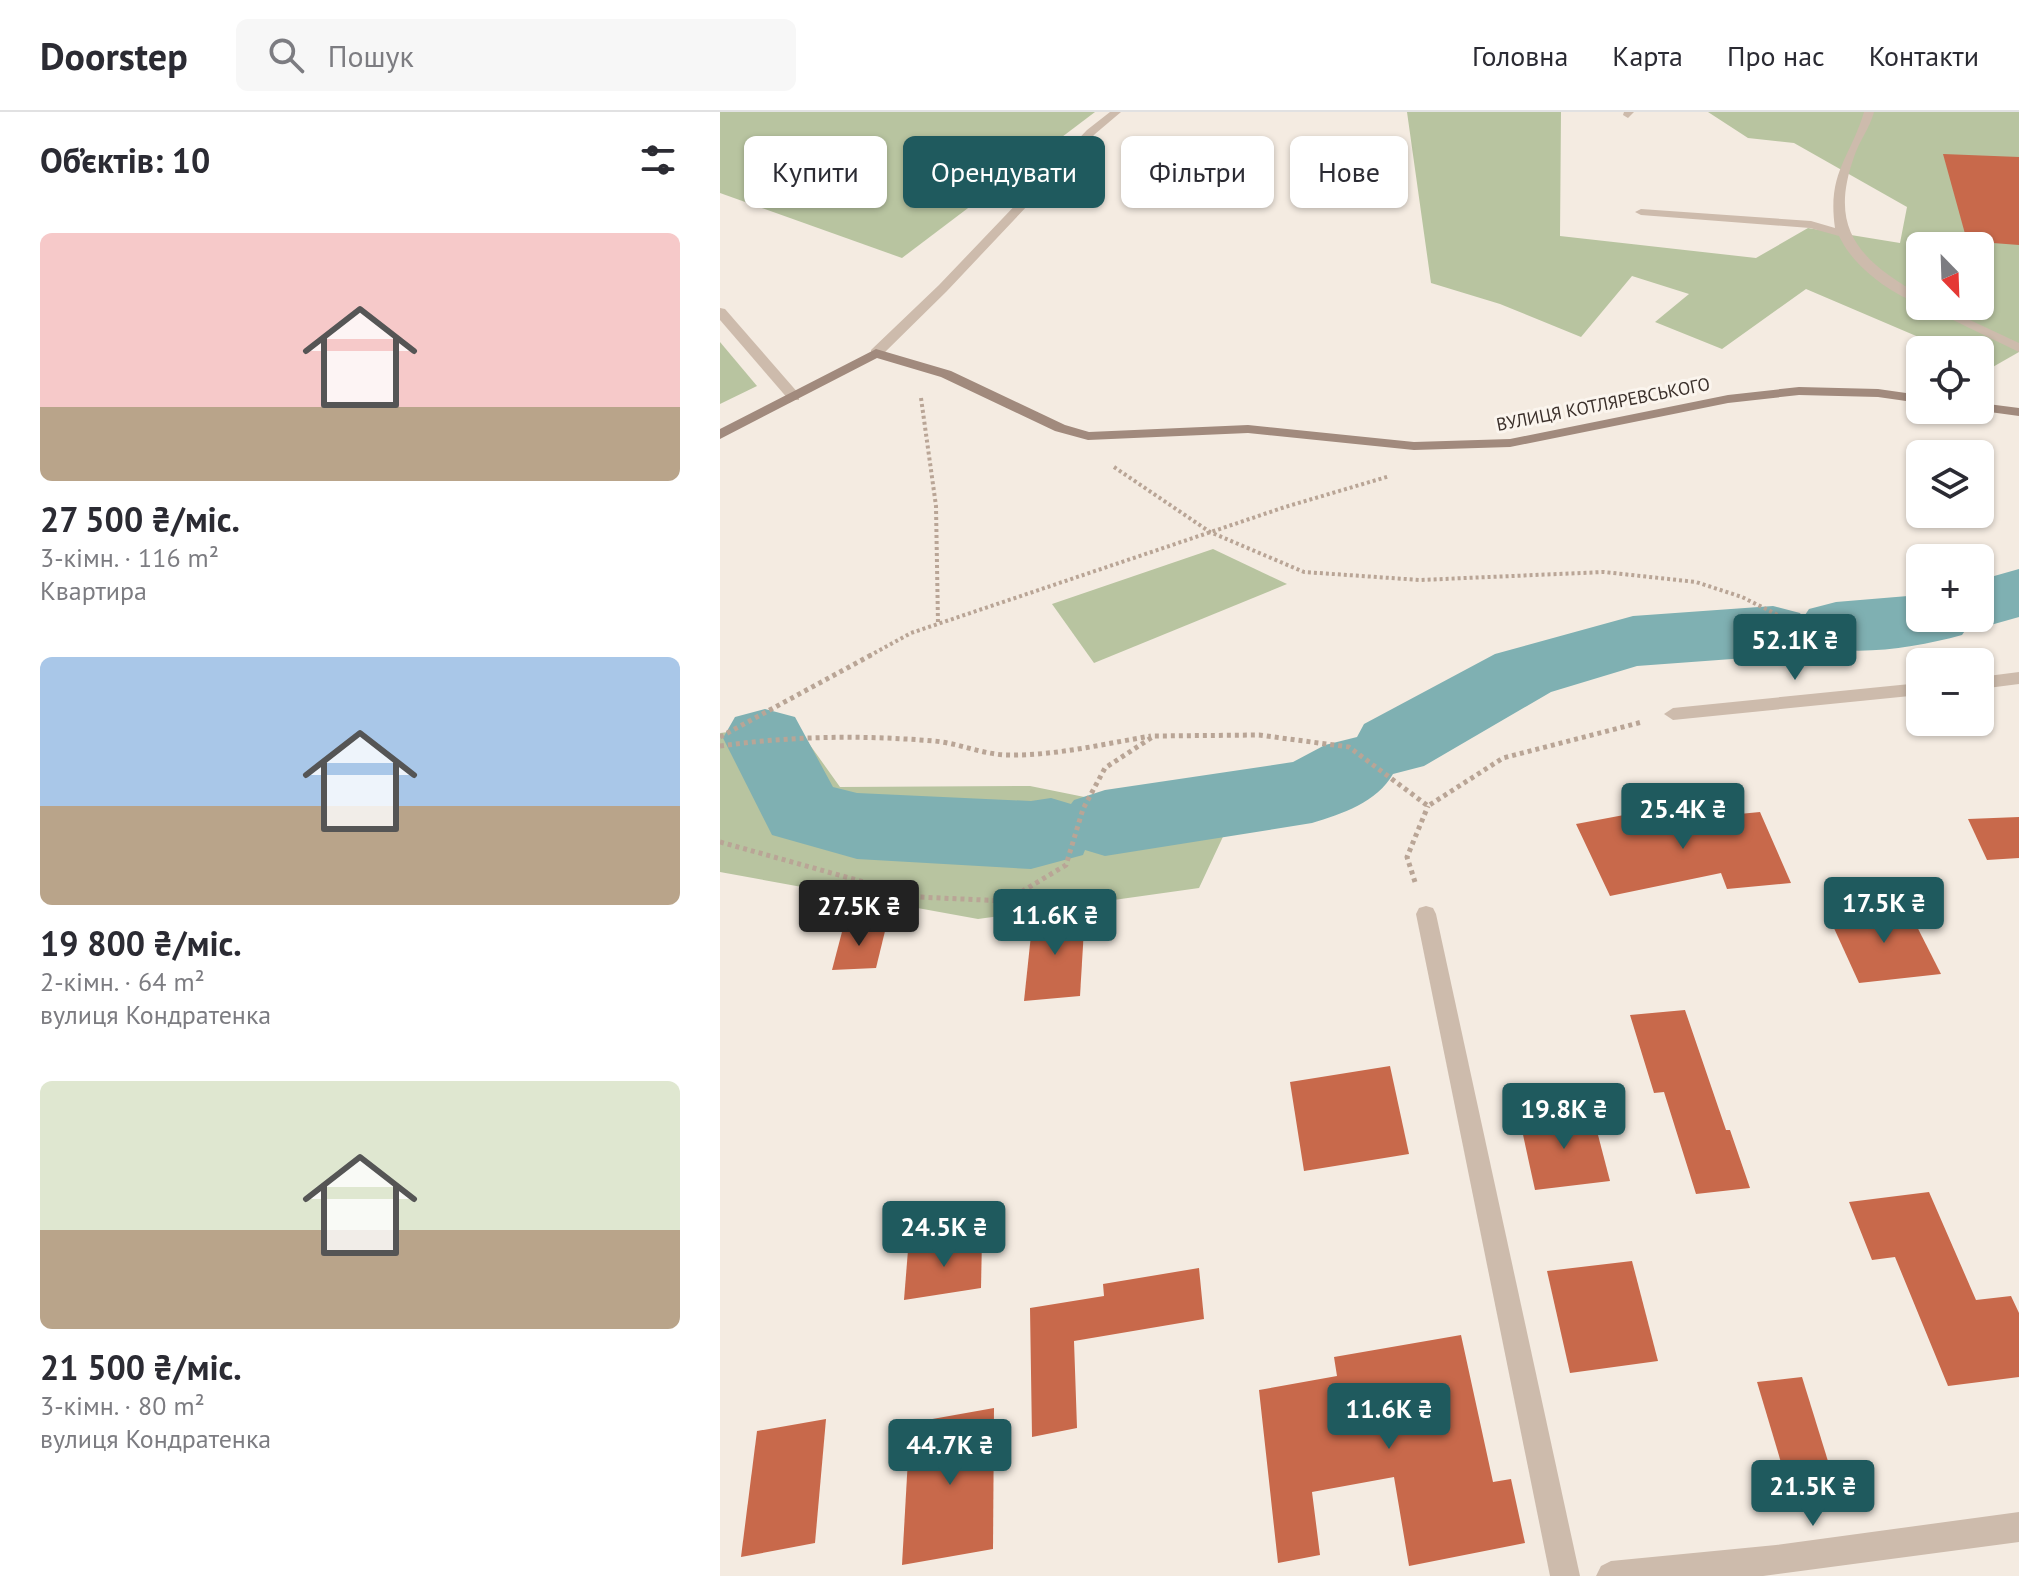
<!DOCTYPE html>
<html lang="uk">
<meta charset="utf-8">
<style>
:root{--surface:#fff;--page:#f7f7f7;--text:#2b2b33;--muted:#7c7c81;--line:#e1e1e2;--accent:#1f5a5e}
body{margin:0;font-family:"PT Sans",sans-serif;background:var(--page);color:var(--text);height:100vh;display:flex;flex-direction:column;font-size:30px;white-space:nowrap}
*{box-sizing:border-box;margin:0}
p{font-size:26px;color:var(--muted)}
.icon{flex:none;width:44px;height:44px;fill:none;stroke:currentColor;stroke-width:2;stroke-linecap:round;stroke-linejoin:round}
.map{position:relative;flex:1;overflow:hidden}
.panel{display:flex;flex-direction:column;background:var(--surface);width:720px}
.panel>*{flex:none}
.guide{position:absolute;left:24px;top:24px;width:760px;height:72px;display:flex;gap:16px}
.needle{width:52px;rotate:157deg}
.controls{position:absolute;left:1186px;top:120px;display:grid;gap:16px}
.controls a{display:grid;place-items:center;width:88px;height:88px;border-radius:12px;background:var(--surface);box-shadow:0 2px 6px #0004;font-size:40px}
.price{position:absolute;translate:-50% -68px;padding:0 18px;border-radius:8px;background:var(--accent);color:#fff;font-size:26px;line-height:52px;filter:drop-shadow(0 2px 4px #0008)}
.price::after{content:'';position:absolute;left:50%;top:48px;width:24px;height:18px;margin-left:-12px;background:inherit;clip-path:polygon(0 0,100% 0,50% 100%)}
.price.current{background:#222;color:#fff}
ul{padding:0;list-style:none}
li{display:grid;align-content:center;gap:16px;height:424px;padding:0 40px}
li span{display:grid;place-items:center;height:248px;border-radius:12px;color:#555}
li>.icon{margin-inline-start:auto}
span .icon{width:144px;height:144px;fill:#fffc;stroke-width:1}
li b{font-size:34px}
h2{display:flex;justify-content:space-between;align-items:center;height:96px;padding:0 40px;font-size:34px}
.pill{padding:0 28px;border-radius:12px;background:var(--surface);box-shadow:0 2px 6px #0004;font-size:28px;line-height:72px}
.pill.current{background:var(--accent);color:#fff}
header{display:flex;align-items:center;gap:48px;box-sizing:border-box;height:112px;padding:0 40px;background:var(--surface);border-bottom:2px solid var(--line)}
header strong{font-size:38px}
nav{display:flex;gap:44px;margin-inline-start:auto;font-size:28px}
.search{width:560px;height:72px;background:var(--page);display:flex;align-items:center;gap:20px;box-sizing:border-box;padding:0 28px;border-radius:12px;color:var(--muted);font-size:30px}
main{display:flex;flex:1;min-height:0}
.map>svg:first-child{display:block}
</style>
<header>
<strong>Doorstep</strong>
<div class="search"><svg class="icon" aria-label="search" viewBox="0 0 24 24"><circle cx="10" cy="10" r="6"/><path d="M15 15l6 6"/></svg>Пошук</div>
<nav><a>Головна</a><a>Карта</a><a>Про нас</a><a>Контакти</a></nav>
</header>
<main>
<section class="panel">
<h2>Об’єктів: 10<svg class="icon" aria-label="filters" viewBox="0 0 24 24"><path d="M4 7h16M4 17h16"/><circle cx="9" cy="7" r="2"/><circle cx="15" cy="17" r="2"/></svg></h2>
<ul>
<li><span style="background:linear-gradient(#f6c9c9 70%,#b9a48a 0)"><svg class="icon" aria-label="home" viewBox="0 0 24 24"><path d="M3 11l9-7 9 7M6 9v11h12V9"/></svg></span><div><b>27 500 ₴/міс.</b><p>3-кімн. · 116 m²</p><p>Квартира</p></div></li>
<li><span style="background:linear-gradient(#a9c7e8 60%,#b9a48a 0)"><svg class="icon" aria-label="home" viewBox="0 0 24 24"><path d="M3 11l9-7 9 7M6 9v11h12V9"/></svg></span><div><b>19 800 ₴/міс.</b><p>2-кімн. · 64 m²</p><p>вулиця Кондратенка</p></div></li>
<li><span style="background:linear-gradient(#dfe7d0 60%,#b9a48a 0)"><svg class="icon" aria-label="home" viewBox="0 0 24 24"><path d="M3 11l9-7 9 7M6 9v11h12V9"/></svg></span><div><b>21 500 ₴/міс.</b><p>3-кімн. · 80 m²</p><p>вулиця Кондратенка</p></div></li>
</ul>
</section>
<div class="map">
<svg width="1299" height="1464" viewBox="0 0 1299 1464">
<rect width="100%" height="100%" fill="#f4ebe1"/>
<!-- green -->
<g fill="#b8c4a0" fill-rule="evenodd">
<path d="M0,0H375L182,146L0,81Z"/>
<path d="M687,0H841L840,124L1036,146L1088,116L1180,131L1187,95L1074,31L1028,26L988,0H1299V240L1271,256L1260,251V238H1229L1086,177L1002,237L935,210L969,182L912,164L861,225L780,192L711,171ZM1200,134H1260V194H1200Z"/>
<path d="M0,230L37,274L0,292Z"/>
<path d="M493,437L567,472L374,551L332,492Z"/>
<path d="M75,612L120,675L310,674L508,714L479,776L258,807L0,760V621Z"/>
</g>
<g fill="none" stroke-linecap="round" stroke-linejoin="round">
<!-- river -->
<path fill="#7fb0b2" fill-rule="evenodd" d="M1299,457V505L1260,516L1249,513L1242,523C1195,536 1136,545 1089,533L1086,528L1080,537L1053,544L917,554L831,580L704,654L673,662C657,690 622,702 592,711L385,744L365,738L363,743L311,757L137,747L52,723L3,626L15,605L45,597L75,605L113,675L137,681L311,689L331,686L351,692L354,688L385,678L573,650L605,633L637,625L644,612L775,542L913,504L1053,494L1080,501L1083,506L1089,497L1116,490L1200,483V506H1260V468Z"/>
</g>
<!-- building -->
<g fill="#c8694b">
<path d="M1223,42L1299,45V133L1247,129Z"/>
<path d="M920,700L926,711L1040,700L1071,771L1007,777L1001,761L890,784L856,712Z"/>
<path d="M1299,705V746L1267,748L1248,707Z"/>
<path d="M1187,795L1221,862L1139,871L1108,803Z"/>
<path d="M365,800L360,884L304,889L313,804Z"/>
<path d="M166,815L156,856L112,858L123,816Z"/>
<path d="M965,898L1006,1018H1010L1030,1076L976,1082L944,980L934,981L910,903Z"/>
<path d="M670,954L689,1042L584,1059L570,970Z"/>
<path d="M872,1000L890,1069L815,1078L800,1009Z"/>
<path d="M1209,1080L1256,1188L1291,1184L1299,1201V1265L1228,1274L1175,1145L1152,1148L1129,1090Z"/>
<path d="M262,1126L261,1176L184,1188L188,1138Z"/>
<path d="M912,1149L938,1249L850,1261L827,1159Z"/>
<path d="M479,1156L484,1207L354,1229L357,1316L312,1325L310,1196L384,1184L383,1172Z"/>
<path d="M741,1223L773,1370L791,1367L805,1431L689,1454L674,1365L592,1380L600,1443L558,1451L539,1278L617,1264L614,1245Z"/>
<path d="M1082,1265L1120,1388L1074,1394L1037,1270Z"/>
<path d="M274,1296L273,1437L182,1453L190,1311Z"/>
<path d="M106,1307L95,1431L21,1445L37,1319Z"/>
</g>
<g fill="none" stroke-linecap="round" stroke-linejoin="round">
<!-- path-far1 -->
<g stroke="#b9a596" stroke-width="4" stroke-dasharray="3 3" stroke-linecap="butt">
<path d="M201,286L216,394L218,512"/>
<path d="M394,355L490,420L584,460L700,468L884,460L976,470L1022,485L1056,502L1084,544"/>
<path d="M149,544L191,521L565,395L670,364"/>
</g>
<!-- path -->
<g stroke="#b9a596" stroke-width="5" stroke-dasharray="4 4" stroke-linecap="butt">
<path d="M1082,542L1086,557"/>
<path d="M0,625L153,542"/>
<path d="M0,634C71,624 142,623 214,629C238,631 261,642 286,643C335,644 383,632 431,624"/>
<path d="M0,730L198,785L286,789L346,753L363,697L385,656L434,624L539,623L629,635L708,694L783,646L922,610"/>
<path d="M695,770L687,745L708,694"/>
</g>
<!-- lane -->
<path fill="#cdbbac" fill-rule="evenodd" d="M706,794L713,796L716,802L860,1464H830L696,802L699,796Z"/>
<!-- street -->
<g fill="#cdbbac" fill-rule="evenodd">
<path d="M390,0H401L375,22L227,179L161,244H151V238L219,173L367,18Z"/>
<path d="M904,0H914L908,6L903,3Z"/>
<path d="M1144,0H1154C1150,16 1139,29 1134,45C1108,118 1140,148 1200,183V192C1169,181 1133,154 1119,124L1090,116L921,103L915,100L921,97L1091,109L1115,116C1107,60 1130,47 1144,0Z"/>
<path d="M1204,194H1220L1299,231V240Z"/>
<path d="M0,196L5,197L79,282V288H69L0,208Z"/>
<path d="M1299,560V572L1260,577V565Z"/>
<path d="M1200,571V583L953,608L944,602L953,596Z"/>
<path d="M1299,1400V1430L1043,1464H876L881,1454L891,1449L1056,1433Z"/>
</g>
<!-- secondary -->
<g fill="#a18a7d" fill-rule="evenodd">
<path d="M156,237L231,259L345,313L369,320L528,313L694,330L790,327L1008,283L1079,275L1158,277L1200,283V291L1158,285L1079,283L1008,291L790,335L694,338L528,321L368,328L335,319L221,265L157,246L0,327V317Z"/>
<path d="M1260,291L1299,296V304L1255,298H1260Z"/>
</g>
</g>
<g text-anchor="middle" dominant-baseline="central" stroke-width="6" stroke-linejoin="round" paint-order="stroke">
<!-- far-street labels -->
<g font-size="18" fill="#3b302b" stroke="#fbf5ee">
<text transform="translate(883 292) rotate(-11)">ВУЛИЦЯ КОТЛЯРЕВСЬКОГО</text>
</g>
</g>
</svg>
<div class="controls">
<a><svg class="needle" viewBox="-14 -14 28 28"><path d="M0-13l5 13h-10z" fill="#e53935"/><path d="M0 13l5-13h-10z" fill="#7c7c81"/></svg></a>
<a><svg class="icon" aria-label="locate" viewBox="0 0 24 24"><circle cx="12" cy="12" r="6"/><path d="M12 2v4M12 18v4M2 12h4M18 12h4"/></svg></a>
<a><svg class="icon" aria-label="layers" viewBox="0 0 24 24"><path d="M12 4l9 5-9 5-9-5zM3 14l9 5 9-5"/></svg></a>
<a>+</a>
<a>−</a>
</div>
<b class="price" style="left:1075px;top:570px">52.1K ₴</b>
<b class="price" style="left:963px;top:739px">25.4K ₴</b>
<b class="price" style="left:1164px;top:833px">17.5K ₴</b>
<b class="price current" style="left:139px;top:836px">27.5K ₴</b>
<b class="price" style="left:335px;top:845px">11.6K ₴</b>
<b class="price" style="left:844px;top:1039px">19.8K ₴</b>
<b class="price" style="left:224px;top:1157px">24.5K ₴</b>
<b class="price" style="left:669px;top:1339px">11.6K ₴</b>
<b class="price" style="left:230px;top:1375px">44.7K ₴</b>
<b class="price" style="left:1093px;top:1416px">21.5K ₴</b>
<div class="guide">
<a class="pill">Купити</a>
<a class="pill current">Орендувати</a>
<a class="pill">Фільтри</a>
<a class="pill">Нове</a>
</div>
</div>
</main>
